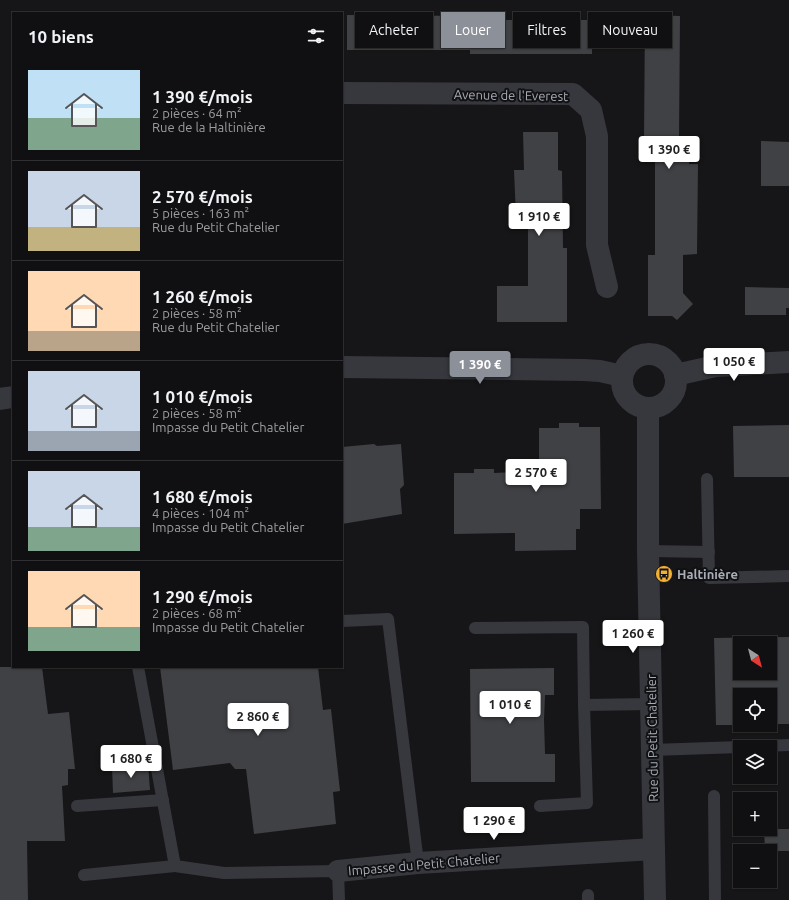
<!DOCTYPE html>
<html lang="fr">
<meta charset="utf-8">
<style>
:root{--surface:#101012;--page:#19191b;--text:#f1f3f6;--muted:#9c9d9f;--line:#303032;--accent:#8c9099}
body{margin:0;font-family:Ubuntu,sans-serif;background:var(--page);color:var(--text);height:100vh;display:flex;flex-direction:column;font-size:15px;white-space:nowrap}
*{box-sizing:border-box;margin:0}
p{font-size:13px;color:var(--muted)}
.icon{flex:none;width:22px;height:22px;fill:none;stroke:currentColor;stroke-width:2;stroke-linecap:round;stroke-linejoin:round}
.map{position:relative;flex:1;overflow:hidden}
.drawer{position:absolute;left:12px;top:12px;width:331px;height:656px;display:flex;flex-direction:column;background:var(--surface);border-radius:0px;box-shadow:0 1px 3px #0004,0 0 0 1px var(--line)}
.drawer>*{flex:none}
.top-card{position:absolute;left:355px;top:12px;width:374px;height:36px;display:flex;gap:8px}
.needle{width:26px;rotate:144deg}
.tools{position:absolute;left:733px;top:636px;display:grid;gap:8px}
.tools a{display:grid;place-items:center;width:44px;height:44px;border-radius:0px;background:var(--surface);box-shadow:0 1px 3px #0004,0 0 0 1px var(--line);font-size:20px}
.price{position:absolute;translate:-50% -34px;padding:0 9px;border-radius:4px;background:#fff;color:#222;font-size:13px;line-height:26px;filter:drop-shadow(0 1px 2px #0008)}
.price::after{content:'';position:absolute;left:50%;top:24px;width:12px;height:9px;margin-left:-6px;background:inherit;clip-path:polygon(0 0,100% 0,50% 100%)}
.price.on{background:var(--accent);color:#fff}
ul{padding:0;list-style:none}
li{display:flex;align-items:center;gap:12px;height:100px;padding:0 16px}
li+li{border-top:1px solid var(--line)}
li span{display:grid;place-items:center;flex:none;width:112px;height:80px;border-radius:0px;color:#555}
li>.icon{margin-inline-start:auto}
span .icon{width:48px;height:48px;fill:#fffc;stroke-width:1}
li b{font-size:17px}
h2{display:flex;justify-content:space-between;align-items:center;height:48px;padding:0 16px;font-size:17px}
.chip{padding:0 14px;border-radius:0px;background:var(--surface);box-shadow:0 1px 3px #0004,0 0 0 1px var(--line);font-size:14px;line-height:36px}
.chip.on{background:var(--accent);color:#fff}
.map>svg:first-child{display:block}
</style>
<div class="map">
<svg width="789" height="900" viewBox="0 0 789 900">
<rect width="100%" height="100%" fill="#161618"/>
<!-- building -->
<g fill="#404145" fill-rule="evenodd">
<path d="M347,15L470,16V20H592V54H470V50H347Z"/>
<path d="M645,15L680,16L679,138H690L689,164H698L697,254L683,255V293L693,304L677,320L672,316H648V255H655V138H644Z"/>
<path d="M523,132H558V170L562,171L563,248H567V322H497V286H528V217H516L514,170H524Z"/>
<path d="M761,141L789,142V186H761Z"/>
<path d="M745,287L789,288V308H786V315H745Z"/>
<path d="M559,423H579V427H600L601,509H580V529H576V550L515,551V533L454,534V473H474V469H494V473L539,471V428H559Z"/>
<path d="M789,425V477H734L733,426Z"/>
<path d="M374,444L377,446L401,444L404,485L400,489L402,514L342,524V447Z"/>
<path d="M789,637V724H770V695H740V725H716L714,638ZM740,643H770V673H740Z"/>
<path d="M0,667H42L48,714L69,712L75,769H68V785L62,786L65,841H27L28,900H0Z"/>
<path d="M160,667H318L323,710L331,709L340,791L333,792L336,824L254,834L246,769H235L230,763L173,770Z"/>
<path d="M554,668V695H545L544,720L545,754H555V782H471L470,669Z"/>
<path d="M148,764L150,790L113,793L112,767Z"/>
<path d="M764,829H789V851H765Z"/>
</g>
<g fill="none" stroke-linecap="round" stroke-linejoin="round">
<!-- lane -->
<g stroke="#37383d" stroke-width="12">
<path d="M707,479L709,578L789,576"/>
<path d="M648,551L709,552"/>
<path d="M342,621L388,619L418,863"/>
<path d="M475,628L583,627L584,705L651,704"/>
<path d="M740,747L789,745"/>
<path d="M652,750L740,747"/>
<path d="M714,796L715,900"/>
<path d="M77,806L163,800"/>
<path d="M540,806L587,803L584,705"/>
<path d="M175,866L224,873L338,871L339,900"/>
<path d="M84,875L175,866L138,667"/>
<path d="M588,895V900"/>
</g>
<!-- street -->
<g stroke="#37383d" stroke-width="22">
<path d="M342,93L573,94L591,110L597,136V245L607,287"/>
<circle cx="649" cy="381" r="27"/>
<path d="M342,367L584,370L600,371L622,376"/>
<path d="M675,375L716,366L789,362"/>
<path d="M0,399L13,397"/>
<path d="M648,408V551L655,900"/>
<path d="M338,871L418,863L654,849"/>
</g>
</g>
<!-- icons -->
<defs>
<g id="bus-disc" transform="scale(0.9)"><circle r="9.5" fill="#f2b134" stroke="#111113"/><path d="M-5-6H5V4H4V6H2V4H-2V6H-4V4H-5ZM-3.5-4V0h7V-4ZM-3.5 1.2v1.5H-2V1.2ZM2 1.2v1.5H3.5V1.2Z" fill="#111"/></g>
</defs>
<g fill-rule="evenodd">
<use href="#bus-disc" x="664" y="574"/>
</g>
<g text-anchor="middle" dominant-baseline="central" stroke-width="4" stroke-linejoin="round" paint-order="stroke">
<!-- street labels -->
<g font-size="13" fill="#a8adb8" stroke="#111113">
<text transform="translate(511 95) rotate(1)">Avenue de l'Everest</text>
<text transform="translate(652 738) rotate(-91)">Rue du Petit Chatelier</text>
<text transform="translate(424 864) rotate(-5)">Impasse du Petit Chatelier</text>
</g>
<!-- poi labels -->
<g font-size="13" font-weight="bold" fill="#a8adb8" stroke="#111113" text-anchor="start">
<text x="677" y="574">Haltinière</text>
</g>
</g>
</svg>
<div class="tools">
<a><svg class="needle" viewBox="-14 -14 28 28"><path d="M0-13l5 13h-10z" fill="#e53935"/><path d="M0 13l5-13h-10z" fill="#9c9d9f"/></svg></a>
<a><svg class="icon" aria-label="locate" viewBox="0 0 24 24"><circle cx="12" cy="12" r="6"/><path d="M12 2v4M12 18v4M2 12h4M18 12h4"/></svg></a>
<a><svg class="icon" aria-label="layers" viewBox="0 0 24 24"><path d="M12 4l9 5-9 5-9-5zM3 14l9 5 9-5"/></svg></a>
<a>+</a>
<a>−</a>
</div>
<b class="price" style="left:669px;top:170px">1 390 €</b>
<b class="price" style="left:539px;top:237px">1 910 €</b>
<b class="price" style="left:734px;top:382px">1 050 €</b>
<b class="price on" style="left:480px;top:385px">1 390 €</b>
<b class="price" style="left:536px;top:493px">2 570 €</b>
<b class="price" style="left:633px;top:654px">1 260 €</b>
<b class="price" style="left:510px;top:725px">1 010 €</b>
<b class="price" style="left:258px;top:737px">2 860 €</b>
<b class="price" style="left:131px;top:779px">1 680 €</b>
<b class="price" style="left:494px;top:841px">1 290 €</b>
<div class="top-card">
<a class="chip">Acheter</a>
<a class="chip on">Louer</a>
<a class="chip">Filtres</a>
<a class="chip">Nouveau</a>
</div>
<section class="drawer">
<h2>10 biens<svg class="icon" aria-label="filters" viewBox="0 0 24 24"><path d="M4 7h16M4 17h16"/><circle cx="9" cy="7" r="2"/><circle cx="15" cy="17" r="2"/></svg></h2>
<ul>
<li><span style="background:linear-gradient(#bfe0f5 60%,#7fa58c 0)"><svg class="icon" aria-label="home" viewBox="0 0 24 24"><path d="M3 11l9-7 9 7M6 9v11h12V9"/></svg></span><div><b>1 390 €/mois</b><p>2 pièces · 64 m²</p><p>Rue de la Haltinière</p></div></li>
<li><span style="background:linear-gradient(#c9d6e8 70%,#c2b280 0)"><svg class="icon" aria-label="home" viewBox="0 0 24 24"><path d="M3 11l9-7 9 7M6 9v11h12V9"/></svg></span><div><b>2 570 €/mois</b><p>5 pièces · 163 m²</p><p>Rue du Petit Chatelier</p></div></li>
<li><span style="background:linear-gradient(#ffd9b3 75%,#b9a48a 0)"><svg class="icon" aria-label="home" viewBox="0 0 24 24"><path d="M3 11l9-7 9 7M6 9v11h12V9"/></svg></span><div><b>1 260 €/mois</b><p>2 pièces · 58 m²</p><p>Rue du Petit Chatelier</p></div></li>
<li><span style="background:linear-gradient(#c9d6e8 75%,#9aa5b1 0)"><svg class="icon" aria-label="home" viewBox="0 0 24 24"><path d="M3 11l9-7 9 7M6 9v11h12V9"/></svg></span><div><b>1 010 €/mois</b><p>2 pièces · 58 m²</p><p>Impasse du Petit Chatelier</p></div></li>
<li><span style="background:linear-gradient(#c9d6e8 70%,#7fa58c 0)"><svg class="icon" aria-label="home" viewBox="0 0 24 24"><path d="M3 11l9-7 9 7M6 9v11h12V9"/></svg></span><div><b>1 680 €/mois</b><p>4 pièces · 104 m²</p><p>Impasse du Petit Chatelier</p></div></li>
<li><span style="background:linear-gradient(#ffd9b3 70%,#7fa58c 0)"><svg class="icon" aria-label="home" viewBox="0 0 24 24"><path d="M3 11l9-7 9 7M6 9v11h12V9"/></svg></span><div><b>1 290 €/mois</b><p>2 pièces · 68 m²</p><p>Impasse du Petit Chatelier</p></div></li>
</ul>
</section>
</div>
